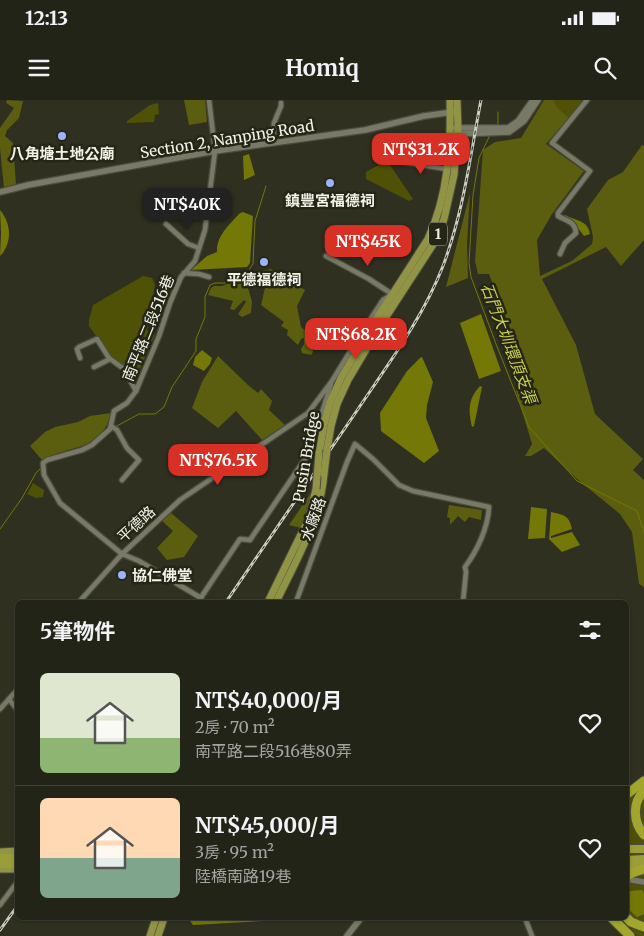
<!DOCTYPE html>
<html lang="zh-TW">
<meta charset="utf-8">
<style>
:root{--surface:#232418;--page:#2b2c21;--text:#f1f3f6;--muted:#a3a4a2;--line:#404137;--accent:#d93025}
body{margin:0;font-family:Merriweather,"Noto Sans TC",serif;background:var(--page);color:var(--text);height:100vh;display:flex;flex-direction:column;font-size:19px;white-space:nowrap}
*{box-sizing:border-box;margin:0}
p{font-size:16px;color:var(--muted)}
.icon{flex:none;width:28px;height:28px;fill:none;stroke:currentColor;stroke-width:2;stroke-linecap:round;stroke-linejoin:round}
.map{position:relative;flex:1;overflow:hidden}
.panel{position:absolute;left:15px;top:500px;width:614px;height:320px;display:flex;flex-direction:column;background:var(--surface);border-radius:8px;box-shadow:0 1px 4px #0004,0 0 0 1px var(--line)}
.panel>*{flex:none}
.price{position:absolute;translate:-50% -42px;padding:0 11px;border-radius:10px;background:var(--accent);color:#fff;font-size:16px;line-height:32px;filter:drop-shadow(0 1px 2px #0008)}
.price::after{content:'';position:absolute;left:50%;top:30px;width:15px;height:11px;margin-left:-8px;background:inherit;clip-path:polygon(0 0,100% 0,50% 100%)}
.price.current{background:#222;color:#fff}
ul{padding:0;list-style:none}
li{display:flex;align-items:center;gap:15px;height:125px;padding:0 25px}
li+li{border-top:1px solid var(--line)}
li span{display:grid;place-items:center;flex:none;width:140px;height:100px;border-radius:8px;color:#555}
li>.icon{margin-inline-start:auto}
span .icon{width:60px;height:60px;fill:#fffc;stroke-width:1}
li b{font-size:21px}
h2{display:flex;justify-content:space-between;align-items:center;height:60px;padding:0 25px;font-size:21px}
.status{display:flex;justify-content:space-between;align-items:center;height:35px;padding:0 25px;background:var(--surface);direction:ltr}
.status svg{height:14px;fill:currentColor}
header{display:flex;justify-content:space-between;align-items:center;height:65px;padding:0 25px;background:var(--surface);font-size:22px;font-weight:700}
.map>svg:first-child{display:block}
</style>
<div class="status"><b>12:13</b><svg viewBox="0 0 49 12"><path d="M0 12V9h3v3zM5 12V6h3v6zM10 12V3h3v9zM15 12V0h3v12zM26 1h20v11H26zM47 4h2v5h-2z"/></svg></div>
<header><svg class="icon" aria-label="menu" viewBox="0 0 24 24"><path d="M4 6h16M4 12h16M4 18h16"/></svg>Homiq<svg class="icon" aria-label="search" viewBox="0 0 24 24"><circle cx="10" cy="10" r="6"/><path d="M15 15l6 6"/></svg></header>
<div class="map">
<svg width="644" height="836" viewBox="0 0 644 836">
<rect width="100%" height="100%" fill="#2f3020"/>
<!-- green -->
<g fill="#4f5107">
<path d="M554,0H583L569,18L557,7Z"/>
<path d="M158,3L159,14L155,15L154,22L127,23V21L150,5Z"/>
<path d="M384,62H388L413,99L409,101L366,79V72Z"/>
<path d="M143,176L152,178L155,185L147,230L155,234L137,276L114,261L89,226V220L93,205Z"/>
<path d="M33,383L44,390L43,397L36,398L27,394Z"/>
<path d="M644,687V778L626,774V701Z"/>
<path d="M626,782L644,786V836H637L622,818H626Z"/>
</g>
<!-- forest -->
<g fill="#5b5e0f">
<path d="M7,0L23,1L19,18L7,30L5,36L13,43L16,85L4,88L0,48V28L14,8L6,3Z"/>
<path d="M184,0H205L207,22L189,25Z"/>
<path d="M544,0H554L557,7L569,18L546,44L584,71L552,114L537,140L540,176L572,161L592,144L593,137L587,109L608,80L623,72L642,45L644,46V140L621,166L606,147L542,179L576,245L595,314L643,359L633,370L644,380V487L639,484L632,432L620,414L577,379L544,348L531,356H525L532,344L516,291L522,269L517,246L489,174H478L475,161L483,50L495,42L521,38Z"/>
<path d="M470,93L467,144L468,178L446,187Z"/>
<path d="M271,169L305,190L297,206L301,227L311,235L332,225V228L313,237L311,240L313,252L311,255L302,253L301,249L304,244V238L301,239L298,245L287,235L288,230L281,226L284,222L261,205L265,188L261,181L262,171Z"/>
<path d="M245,177L252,202L251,213L242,217L238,214L246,202L244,200L234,210L230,209L233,201L208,195L211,188L214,186H222Z"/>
<path d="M218,256L248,285L258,293L261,289L272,301L269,310L285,325L262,340L236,311L218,328L192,308L202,282Z"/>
<path d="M111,313C102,351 70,345 42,360L30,346L45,332L55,327L78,322L90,316Z"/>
<path d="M310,394L308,406L301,428L289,425Z"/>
<path d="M449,405L482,410L481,420L469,417L465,422L458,416L450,425V418L447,417Z"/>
<path d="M170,412L198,436L184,457L167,460L157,448L173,431L161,420Z"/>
</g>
<!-- water -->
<g fill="#747807">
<path d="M249,54L255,75L244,80L243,56Z"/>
<path d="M0,110C12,124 12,144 0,156L1,133Z"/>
<path d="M243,112L253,116L250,163L247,167L191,170L207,156L217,152C216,136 230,124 240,113Z"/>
<path d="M565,115C576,121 588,120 590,134L584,136L572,120L561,117Z"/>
<path d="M481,214L501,271L479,279L460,223Z"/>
<path d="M202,250L212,258L210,264L204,271L193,265L195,257Z"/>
<path d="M422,257L433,282L427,305L426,318L439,351L424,363L381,331L380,313L407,271L420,258Z"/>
<path d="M480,286L482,287L474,326L472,327C468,310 468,299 480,286Z"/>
<path d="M531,407L547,409L545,438L528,439Z"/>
<path d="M551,412C564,415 569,415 572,429L551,436V438L572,432L580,445L562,452L549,439Z"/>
<path d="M642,790L644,793V814L637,817L626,807V793L631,791Z"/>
<path d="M188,818H283L281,820L193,825Z"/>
</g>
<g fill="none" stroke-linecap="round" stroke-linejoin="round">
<!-- stream -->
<g stroke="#747807" stroke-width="1">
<path d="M496,26L498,23V12"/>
<path d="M490,35L479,58L473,95L469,163L471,177L496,244L529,327L577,381L637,411L644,432"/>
<path d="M115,327L139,314H155L164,307L172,287L196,251V239L205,217V197L210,185L215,183H226L249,174L250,168L253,164L255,121L266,86"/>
<path d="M0,429L22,398L36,373L41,368"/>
</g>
<!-- minor casing -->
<g stroke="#4b4c3e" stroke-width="7">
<g id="minor">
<path d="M273,43L274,23L281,6V3"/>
<path d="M397,61L447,69"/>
<path d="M166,124L188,144L199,148"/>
<path d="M560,154L565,143L576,133C575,121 566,121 558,116V113L590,71L552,43L587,0"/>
<path d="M326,156L369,179L392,194"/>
<path d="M184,173L199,174L209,177"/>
<path d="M80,258L77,249L79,247L97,239L109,258L124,269L136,291"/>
<path d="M94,267L110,259"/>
<path d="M111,326L117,330L127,348L139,360L122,380"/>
<path d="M201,498L139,461L122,454L60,403L44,375L43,363L47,360L82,350L92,345L110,329L114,311L127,303L136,291L159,236L170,203L181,177L195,161L205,130L215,51L209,0"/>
<path d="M79,502L122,454L180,400L308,313L332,281L364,229L383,200L391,195"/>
<path d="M198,502L240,439L250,440L307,356L311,348L331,284"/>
<path d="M296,502L347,362L355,344L373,359L399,385L413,391L489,407C488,428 477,451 465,467L466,472L463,502"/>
<path d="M9,599L18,611"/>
<path d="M0,609L18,589"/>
<path d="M0,805L18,781"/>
<path d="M525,818L532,836"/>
</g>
</g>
<!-- tertiary casing -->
<g stroke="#4b4c3e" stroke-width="8">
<g id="tertiary">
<path d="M455,28H508L518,21L533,0"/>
<path d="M455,34L509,32L524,21L538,0"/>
<path d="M0,92L28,85L215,51L365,30L424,16L453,12"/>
<path d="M626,779L644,782"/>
<path d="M347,836L361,818"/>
</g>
</g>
<!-- primary casing -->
<g stroke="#4b4c3e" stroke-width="9">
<g id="primary">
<path d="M327,350L331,326L337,304L348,280L380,226L434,143L444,119L454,75L458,28L457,0"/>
<path d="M319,354L324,325L330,303L341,278L374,223L428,139C448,95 451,48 450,0"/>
<path d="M268,502L308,420L316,389"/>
<path d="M276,502C296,461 320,420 324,374"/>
<path d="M0,752L18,751"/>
<path d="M0,769H18"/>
<path d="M150,836L156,818"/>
<path d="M158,836L164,818"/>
</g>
</g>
<!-- trunk casing -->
<g stroke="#4b4c3e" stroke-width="10">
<g id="trunk">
<path d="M626,749H644"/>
<path d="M0,758H18"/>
<path d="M626,760L644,759"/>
<path d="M0,764H18"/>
<path d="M626,765H644"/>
</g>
</g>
<!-- motorway casing -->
<g stroke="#4b4c3e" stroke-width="11">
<g id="motorway">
<path d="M644,691C632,703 633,722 644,735"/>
<path d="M626,695L644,681"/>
<path d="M626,777L632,773L644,769"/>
<path d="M626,817L631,822L644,827"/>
<path d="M612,818L630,836"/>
</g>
</g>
<!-- minor -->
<use href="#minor" stroke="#787a67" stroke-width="4.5"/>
<!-- tertiary -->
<use href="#tertiary" stroke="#787a67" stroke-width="5.5"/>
<!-- primary -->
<use href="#primary" stroke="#919444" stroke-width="7"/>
<!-- trunk -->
<use href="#trunk" stroke="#9a9d38" stroke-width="8"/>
<!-- motorway -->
<use href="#motorway" stroke="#a2a62c" stroke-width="9"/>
<!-- rail casing -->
<g stroke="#cdcec2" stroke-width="3">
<g id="rail">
<path d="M226,502C269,440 311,377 354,315C386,267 422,220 443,166C464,110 470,57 481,0"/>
<path d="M0,830L18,805"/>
</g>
</g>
<!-- rail -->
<use href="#rail" stroke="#252616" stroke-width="1" stroke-dasharray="4" stroke-linecap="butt"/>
<!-- primary-bridge casing -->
<g stroke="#4b4c3e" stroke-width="9" stroke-linecap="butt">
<g id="primary-bridge">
<path d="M324,374L327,350"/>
<path d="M316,389L319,354"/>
</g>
</g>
<!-- primary-bridge -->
<use href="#primary-bridge" stroke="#919444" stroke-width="7"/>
</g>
<!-- markers -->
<g fill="#9eb3fd" stroke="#252616" stroke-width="2">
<circle cx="62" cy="36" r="5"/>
<circle cx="330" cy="83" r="5"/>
<circle cx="264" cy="162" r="5"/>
<circle cx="122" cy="475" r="5"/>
</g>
<g text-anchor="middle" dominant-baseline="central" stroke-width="5" stroke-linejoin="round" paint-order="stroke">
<!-- shield labels -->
<rect fill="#252616" stroke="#b4b5a8" stroke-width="1" x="429" y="122.5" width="18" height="23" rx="4"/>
<g font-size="14" font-weight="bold" fill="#f1f2e7">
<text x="438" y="134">1</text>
</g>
<!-- street labels -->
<g font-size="15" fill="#f1f2e7" stroke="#252616">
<text transform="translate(227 39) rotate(-9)">Section 2, Nanping Road</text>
<text transform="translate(148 228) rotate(-68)">南平路二段516巷</text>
<text transform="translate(306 357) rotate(-80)">Pusin Bridge</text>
<text transform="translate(313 419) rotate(-70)">水廠路</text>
<text transform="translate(136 424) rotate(-43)">平德路</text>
</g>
<!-- poi labels -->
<g font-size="15" font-weight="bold" fill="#f1f2e7" stroke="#252616">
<text x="62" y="53">八角塘土地公廟</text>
<text x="330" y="100">鎮豐宮福德祠</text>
<text x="264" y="179">平德福德祠</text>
<text x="132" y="475" text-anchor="start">協仁佛堂</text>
</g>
<!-- water labels -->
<g font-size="16" font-style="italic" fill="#c8cd4d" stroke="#252616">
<text transform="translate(509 243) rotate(69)">石門大圳環頂支渠</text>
</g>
</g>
</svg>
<b class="price" style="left:421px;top:75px">NT$31.2K</b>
<b class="price current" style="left:187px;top:130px">NT$40K</b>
<b class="price" style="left:368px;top:167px">NT$45K</b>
<b class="price" style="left:356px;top:260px">NT$68.2K</b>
<b class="price" style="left:218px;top:386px">NT$76.5K</b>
<section class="panel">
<h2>5筆物件<svg class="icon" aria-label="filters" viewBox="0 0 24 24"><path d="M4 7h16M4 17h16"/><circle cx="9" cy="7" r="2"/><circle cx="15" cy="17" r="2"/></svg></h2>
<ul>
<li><span style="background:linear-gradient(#dfe7d0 65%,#8fb573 0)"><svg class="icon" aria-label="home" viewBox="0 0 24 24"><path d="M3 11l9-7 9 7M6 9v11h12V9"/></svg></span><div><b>NT$40,000/月</b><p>2房 · 70 m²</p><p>南平路二段516巷80弄</p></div><svg class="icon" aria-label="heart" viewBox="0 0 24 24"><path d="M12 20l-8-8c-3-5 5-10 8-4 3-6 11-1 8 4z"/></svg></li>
<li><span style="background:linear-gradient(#ffd9b3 60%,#7fa58c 0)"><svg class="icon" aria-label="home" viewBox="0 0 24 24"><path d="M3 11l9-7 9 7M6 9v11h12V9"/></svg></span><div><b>NT$45,000/月</b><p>3房 · 95 m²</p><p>陸橋南路19巷</p></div><svg class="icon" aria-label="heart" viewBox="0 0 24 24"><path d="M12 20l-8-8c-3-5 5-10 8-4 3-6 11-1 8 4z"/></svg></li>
</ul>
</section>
</div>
